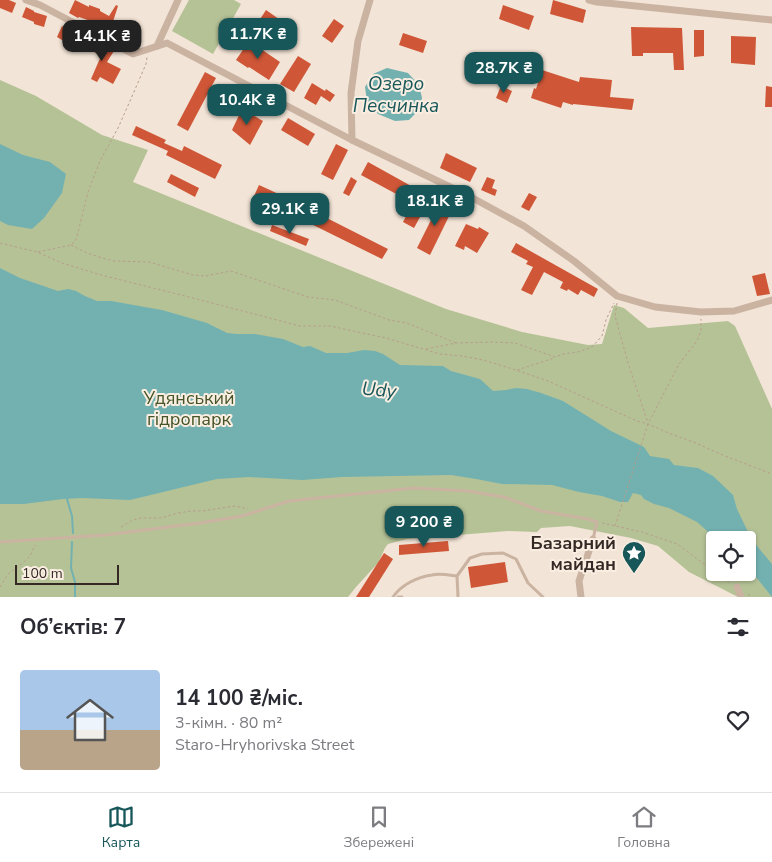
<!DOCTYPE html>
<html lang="uk">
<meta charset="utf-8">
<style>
:root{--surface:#fff;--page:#f2f2f3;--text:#2b2b33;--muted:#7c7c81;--line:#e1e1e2;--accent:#185759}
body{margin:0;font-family:"Nunito Sans",sans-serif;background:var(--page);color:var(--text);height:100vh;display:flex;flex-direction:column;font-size:19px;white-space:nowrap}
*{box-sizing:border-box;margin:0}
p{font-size:16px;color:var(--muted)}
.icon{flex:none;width:28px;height:28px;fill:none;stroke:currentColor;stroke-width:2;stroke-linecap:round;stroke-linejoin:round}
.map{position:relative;height:597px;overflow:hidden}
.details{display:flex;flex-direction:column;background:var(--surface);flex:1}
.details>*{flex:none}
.buttons{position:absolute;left:706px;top:531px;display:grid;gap:10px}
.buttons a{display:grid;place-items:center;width:50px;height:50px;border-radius:5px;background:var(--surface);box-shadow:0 1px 4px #0004;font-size:25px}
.scale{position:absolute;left:15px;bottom:12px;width:104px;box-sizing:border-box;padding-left:5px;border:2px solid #352925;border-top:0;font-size:14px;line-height:18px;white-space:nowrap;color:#352925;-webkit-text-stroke:4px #faeee2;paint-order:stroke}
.price{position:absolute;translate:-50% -42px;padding:0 11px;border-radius:10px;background:var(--accent);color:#fff;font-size:16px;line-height:32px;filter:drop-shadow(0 1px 2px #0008)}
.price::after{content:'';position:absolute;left:50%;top:30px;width:15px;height:11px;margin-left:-8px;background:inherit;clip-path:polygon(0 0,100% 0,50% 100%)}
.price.current{background:#222;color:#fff}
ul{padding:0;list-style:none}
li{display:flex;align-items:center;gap:15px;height:125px;padding:0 20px}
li+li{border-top:1px solid var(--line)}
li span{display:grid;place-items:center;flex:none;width:140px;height:100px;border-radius:5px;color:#555}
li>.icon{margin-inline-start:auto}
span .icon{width:60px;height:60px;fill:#fffc;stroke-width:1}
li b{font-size:21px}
h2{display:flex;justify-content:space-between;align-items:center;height:60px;padding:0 20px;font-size:21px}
.tab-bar{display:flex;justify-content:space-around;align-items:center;height:70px;border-top:1px solid var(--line);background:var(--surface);font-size:14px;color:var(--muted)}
.tab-bar a{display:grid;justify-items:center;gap:2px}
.tab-bar .current{color:var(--accent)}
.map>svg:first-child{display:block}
</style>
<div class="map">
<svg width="772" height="597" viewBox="0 0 772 597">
<rect width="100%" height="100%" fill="#f2e4d6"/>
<!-- green -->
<g fill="#b5c296" fill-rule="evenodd">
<path d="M189,0H234L241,4L213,54L172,31Z"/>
<path d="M0,80L36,96L102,135L148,150L133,182L446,309L522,332L588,345L602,344L614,305L624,308L648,328L728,321L735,326L772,409V597H738L689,572L658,546L631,538L570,526L541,528L537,532L508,531L407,539L388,544L385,548L378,563L356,587L348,597H0ZM715,540H748V572H715Z"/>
</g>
<!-- water -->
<g fill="#73b1b1">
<path d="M387,68L408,73L419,85L422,98L419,110L409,120L395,121L378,114L367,101L365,87L373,74Z"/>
<path d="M0,144L23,155L50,162L66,174L62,193L44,218L32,229L8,225L0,221Z"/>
<path d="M0,268L20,278L58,291L68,289L76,291L85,296L97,301H111L162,310L207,323L227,333L237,334H255L283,339L303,347L310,346L326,353H347L364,350L375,351L383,354L400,365L443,366L451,371L480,379L493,391L506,390L516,388L527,389L541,393L563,401L611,431L644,447L650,456L669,459L674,465L698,468L713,476L733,495L737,509L748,532L757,546L772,564V597L748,567V540H715L706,530L697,522L669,508L654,504L644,499L641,495L633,493L628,502H620L602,496L579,492L552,485L502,484L476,479L451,475L342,477L302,480L249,477L217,479L130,500L82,498L63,499L24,504H0Z"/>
</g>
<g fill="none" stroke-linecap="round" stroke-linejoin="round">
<!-- stream -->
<g stroke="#73b1b1" stroke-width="2">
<path d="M67,499L72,516L73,533"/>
<path d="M72,542L71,568L75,582V597"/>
</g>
</g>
<!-- building -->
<g fill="#cf5738">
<path d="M0,0H9L16,3L12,13L0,8Z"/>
<path d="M75,0L89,7V5L100,9V11L109,16L116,5L118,6L110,31L101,27L102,25L79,17L78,18L69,13Z"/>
<path d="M553,0L586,10L583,23L550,14Z"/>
<path d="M503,5L534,16L529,30L499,19Z"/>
<path d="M26,7L34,11V12L47,16L44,27L34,24V22L22,17Z"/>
<path d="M266,10L286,24L278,37L266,30L264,33L255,27Z"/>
<path d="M334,19L344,26L332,43L322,36Z"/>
<path d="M62,26L73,32L67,43L57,37Z"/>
<path d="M631,27L682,28L684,70H674L673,53H643V56H632Z"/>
<path d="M694,30H704V56L694,57Z"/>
<path d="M403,33L427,41L423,53L399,45Z"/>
<path d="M85,36L114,51L107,62L121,69L113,84L100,77L97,82L91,79L101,56L81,44Z"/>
<path d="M731,36L756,37L755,65L731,63Z"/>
<path d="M251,38L263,46L261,49L280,62L269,80L249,67L248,68L236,60Z"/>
<path d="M298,56L311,64L294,92L280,84Z"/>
<path d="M542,70L579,82L580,77L612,80L610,97L634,99L632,110L573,104V105L563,102L561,108L531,98L534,88L536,89Z"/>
<path d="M205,72L216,78L188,131L177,125Z"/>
<path d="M312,83L325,91L326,89L335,95L330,102L321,96L316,105L304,98Z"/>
<path d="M501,86L512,91L507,103L496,98Z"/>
<path d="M766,86L772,87V107H765Z"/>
<path d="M242,109L263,121L250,145L232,130Z"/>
<path d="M288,118L315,134L308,146L281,130Z"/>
<path d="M136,126L166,140L164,143L182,151L184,146L222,165L215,179L166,155L168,151L132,135Z"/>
<path d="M336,144L348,150L333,180L321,174Z"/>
<path d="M446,153L477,168L470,182L440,168Z"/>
<path d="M368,162L431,197L414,228L403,222L413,203L361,175Z"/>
<path d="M171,174L199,188L195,197L167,182Z"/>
<path d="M351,177L357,181L349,196L343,193Z"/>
<path d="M487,177L495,180L492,188L497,190L495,196L481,190Z"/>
<path d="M259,185L283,196L278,207L254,196Z"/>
<path d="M529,193L537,197L529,211L521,207Z"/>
<path d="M441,200L454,206L430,255L417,248Z"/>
<path d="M307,208L388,249L382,259L301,219Z"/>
<path d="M466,224L478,229L479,227L489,233L477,253L465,246L464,250L455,246Z"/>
<path d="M272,225L309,239L306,246L270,231Z"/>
<path d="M516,243L598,289L594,297L581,290L578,295L568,289L567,291L560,288L563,282L544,272L532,295L521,290L533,267L526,264L528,261L511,252Z"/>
<path d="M765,273L770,294L757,296L752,276Z"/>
<path d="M448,541L449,551L399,555V545Z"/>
<path d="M384,553L393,559L369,597H356Z"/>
<path d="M505,562L508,582L471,588L468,567Z"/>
</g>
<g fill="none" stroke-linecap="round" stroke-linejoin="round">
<!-- path -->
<g stroke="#b79d8c" stroke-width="1" stroke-dasharray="2.5 2.5" stroke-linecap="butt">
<path d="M0,243L37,252L62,263L101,275L189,297L300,326H330L386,338L440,354L462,356L483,360L516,370L548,381L637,421L648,424L671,434L696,443L720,454L772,474"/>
<path d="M71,245L87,253L102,258L114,261L149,262L193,275L205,276L231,271L308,297L335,300L389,320L407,323L456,343"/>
<path d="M38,252L71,245L76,240L88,192L100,161L118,128L130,101L146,64L147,57"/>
<path d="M617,303L615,316L629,366L648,423"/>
<path d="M426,349L456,343L492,342L515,343L555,357L563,354L578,352L592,347L602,336L606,320L614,303"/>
<path d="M517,370L554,358"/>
<path d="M602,523L642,532L677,544L730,583"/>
<path d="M615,526L648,424L679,364L697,341L701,330V319"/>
<path d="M121,527L131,521L140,518H161L178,513L191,511H202L235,506L248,509"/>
<path d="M0,587L8,574L23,563L30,556L35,545"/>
<path d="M748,594L752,597"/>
</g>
<!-- service -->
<g stroke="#cbb3a2" stroke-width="3">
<path d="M0,542L105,535L200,523L242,516L289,501L414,488L467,491L504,497L541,511L588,519L597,522L593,539"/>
<path d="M457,576L458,597"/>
<path d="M393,597C401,585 417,577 432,575C439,573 449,575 457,576L470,558L482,554L503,553L516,559L528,583L543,597"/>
<path d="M398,597H402"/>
</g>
<!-- minor -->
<g stroke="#cbb3a2" stroke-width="7">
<path d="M26,0L40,5L133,54L167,43L352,140L469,196L524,226L574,261L617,296L655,307L701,312L734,311L772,300"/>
<path d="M589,0L597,2L772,20"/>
<path d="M157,46L178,0"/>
<path d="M352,140L351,93L358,41L370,0"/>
<path d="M737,587L741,597"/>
<path d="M581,597L579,581L593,539"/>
</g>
</g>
<!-- icons -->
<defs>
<g id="sight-pin" transform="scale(1.25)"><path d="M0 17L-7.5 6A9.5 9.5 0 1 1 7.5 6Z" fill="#185759" stroke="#faeee2"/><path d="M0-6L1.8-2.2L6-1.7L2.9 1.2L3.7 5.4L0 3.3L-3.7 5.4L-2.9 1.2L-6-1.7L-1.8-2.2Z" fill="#fff"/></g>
</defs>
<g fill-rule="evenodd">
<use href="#sight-pin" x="634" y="553"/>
</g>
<g text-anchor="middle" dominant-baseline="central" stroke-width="4" stroke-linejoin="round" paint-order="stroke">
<!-- park labels -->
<g font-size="18" fill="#465527" stroke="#faeee2">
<text x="189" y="398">Удянський<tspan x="189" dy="21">гідропарк</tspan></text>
</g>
<!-- poi labels -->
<g font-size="18" font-weight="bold" fill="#352925" stroke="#faeee2" text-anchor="end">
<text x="616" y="543">Базарний<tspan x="616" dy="21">майдан</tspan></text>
</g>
<!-- water labels -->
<g font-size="19" font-style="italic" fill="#185759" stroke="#faeee2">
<text x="396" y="84">Озеро<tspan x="396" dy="22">Песчинка</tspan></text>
<text transform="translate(379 390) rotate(5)">Udy</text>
</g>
</g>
</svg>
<div class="buttons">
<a><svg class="icon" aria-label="locate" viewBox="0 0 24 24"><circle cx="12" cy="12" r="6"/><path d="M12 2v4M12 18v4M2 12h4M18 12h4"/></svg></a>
</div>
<div class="scale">100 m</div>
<b class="price" style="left:258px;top:60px">11.7K ₴</b>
<b class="price current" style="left:102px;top:62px">14.1K ₴</b>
<b class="price" style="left:504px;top:94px">28.7K ₴</b>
<b class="price" style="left:247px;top:126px">10.4K ₴</b>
<b class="price" style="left:435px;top:227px">18.1K ₴</b>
<b class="price" style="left:290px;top:235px">29.1K ₴</b>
<b class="price" style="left:424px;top:548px">9 200 ₴</b>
</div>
<section class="details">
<h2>Об’єктів: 7<svg class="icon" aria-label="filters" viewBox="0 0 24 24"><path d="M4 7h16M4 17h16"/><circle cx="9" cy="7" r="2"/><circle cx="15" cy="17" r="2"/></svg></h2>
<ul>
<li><span style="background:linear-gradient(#a9c7e8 60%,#b9a48a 0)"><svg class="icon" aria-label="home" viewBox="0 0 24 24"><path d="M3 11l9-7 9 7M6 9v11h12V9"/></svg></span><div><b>14 100 ₴/міс.</b><p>3-кімн. · 80 m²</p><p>Staro-Hryhorivska Street</p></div><svg class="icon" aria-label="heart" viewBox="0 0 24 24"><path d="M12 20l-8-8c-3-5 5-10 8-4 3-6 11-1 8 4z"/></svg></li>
</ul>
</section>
<nav class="tab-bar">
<a class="current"><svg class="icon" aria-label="map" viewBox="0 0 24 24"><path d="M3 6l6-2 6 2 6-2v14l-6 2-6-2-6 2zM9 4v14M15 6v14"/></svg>Карта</a>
<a><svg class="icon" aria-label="saved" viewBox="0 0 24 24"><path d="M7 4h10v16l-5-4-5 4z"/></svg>Збережені</a>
<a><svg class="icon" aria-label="home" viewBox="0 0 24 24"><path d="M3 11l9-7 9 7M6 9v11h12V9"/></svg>Головна</a>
</nav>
